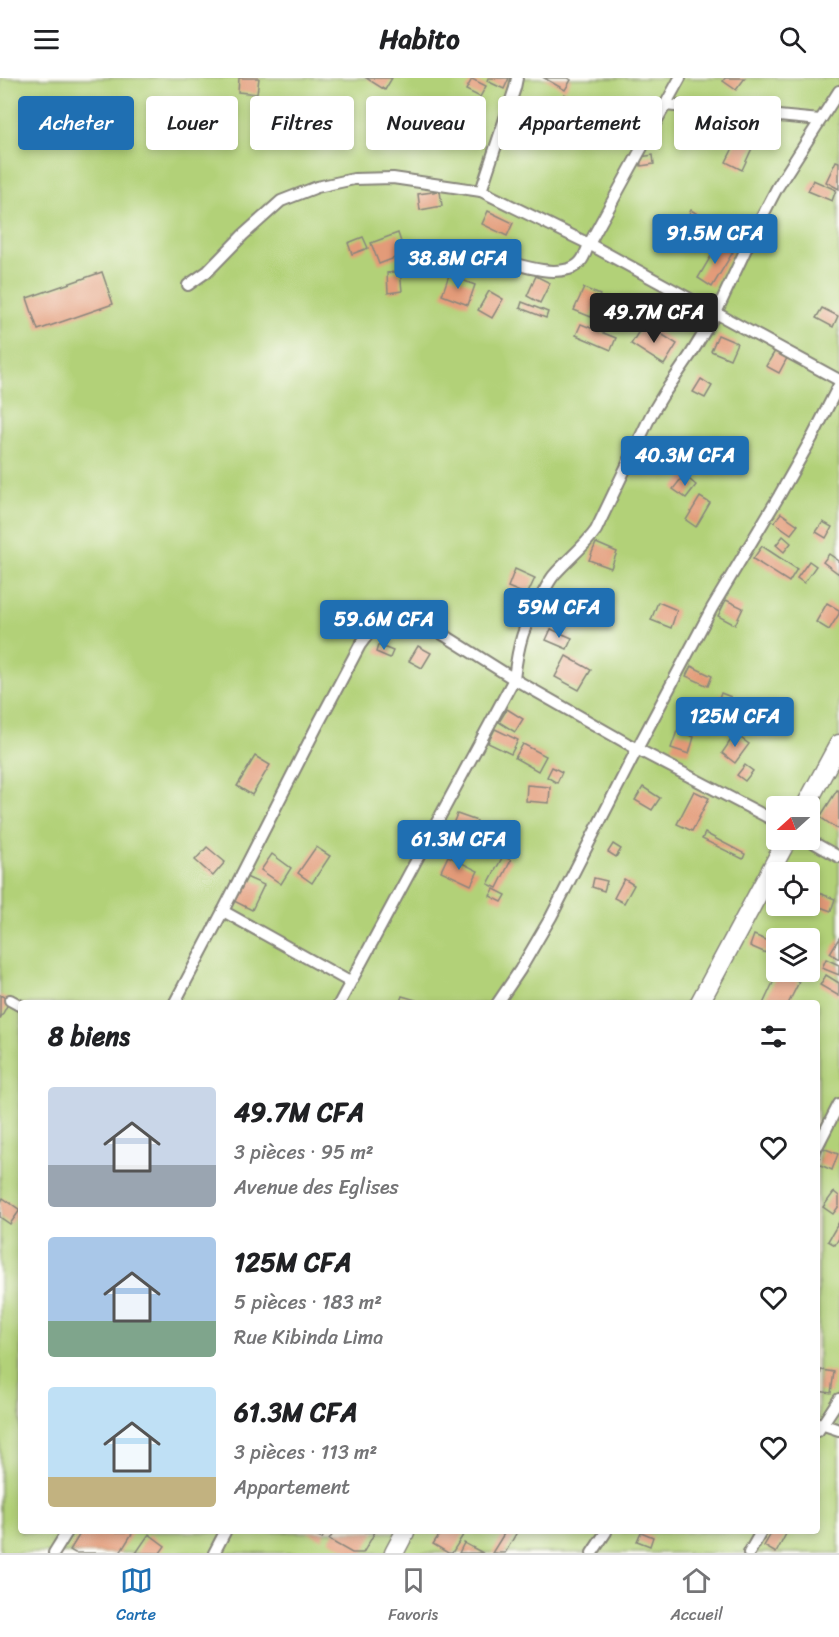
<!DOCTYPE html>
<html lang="fr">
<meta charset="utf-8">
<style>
:root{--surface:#fff;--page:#f6f6f6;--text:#202124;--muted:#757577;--line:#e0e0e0;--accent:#1f6fb2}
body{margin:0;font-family:Sriracha,sans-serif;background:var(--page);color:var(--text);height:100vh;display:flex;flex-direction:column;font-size:22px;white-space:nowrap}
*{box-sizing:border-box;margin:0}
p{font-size:20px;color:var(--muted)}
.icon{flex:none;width:33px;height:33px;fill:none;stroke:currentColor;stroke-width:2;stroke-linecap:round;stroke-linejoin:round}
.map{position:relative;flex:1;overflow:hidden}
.panel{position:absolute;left:18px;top:922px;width:802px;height:534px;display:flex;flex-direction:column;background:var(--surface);border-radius:6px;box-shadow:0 3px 9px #0003}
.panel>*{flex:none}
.top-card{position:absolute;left:18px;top:18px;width:804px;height:54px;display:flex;gap:12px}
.needle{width:39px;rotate:249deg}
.tools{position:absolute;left:766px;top:718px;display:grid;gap:12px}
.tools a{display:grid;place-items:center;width:54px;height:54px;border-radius:6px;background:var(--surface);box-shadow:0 3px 9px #0003;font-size:30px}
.price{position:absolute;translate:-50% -51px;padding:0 14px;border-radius:6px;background:var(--accent);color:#fff;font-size:20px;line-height:39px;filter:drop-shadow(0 2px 3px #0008)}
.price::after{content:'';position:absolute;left:50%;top:36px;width:18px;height:14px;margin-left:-9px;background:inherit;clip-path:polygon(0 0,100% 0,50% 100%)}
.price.selected{background:#222;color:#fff}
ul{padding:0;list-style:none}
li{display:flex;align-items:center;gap:18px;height:150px;padding:0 30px}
li span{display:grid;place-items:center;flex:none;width:168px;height:120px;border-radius:6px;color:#555}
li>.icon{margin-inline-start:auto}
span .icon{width:72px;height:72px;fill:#fffc;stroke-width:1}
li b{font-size:26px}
h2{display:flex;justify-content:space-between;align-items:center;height:72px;padding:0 30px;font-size:26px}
.pill{padding:0 21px;border-radius:6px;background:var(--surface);box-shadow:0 3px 9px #0003;font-size:21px;line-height:54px}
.pill.selected{background:var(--accent);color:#fff}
header{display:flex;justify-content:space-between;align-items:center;height:78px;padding:0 30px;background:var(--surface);font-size:27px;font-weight:800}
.tab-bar{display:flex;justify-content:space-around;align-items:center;height:84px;border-top:2px solid var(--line);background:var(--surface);font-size:16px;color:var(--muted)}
.tab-bar a{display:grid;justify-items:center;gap:3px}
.tab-bar .selected{color:var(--accent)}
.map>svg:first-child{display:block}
</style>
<header><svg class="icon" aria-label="menu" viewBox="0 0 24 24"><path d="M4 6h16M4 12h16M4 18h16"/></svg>Habito<svg class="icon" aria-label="search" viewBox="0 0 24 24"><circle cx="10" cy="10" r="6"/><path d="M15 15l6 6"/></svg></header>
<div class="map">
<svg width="839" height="1475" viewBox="0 0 839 1475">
<rect width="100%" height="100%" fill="#fdfcf7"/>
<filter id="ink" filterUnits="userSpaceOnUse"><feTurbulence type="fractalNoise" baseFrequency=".0167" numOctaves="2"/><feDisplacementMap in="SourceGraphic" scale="12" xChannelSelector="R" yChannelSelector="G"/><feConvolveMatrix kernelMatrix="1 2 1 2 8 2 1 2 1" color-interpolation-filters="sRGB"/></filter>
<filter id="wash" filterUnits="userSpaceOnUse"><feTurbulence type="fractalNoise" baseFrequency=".008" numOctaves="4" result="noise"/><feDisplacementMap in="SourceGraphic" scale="24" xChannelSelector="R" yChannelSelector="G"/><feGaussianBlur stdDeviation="1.35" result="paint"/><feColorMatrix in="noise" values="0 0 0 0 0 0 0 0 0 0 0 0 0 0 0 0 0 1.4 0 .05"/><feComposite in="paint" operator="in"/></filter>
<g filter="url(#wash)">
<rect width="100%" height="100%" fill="#f5efdc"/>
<!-- green -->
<path fill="#b2d178" stroke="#67764a" stroke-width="1.5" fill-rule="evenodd" d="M0,0H839V1475H0ZM777,729H810V762H777ZM777,795H810V828H777ZM777,861H810V894H777ZM21,926H818V1454H21Z"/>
<g id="blocks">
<!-- building -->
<g fill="#e39b79">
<path d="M239,0H259L257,16L238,14Z"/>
<path d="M366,0H392L385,12Z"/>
<path d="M488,0H509L504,11L487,3Z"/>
<path d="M544,0H568L571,2L565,12Z"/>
<path d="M725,0H745L736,12L723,3Z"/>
<path d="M472,1L486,8L480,19L466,12Z"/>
<path d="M564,16L584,26L576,41L556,30Z"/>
<path d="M738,60L753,68L742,92L726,84Z"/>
<path d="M653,77L654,86L641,88L640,79Z"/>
<path d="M836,83L839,84V111L826,104Z"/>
<path d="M813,102L836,112L832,123L808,113Z"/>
<path d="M440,113L442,128L420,132L418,116Z"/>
<path d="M691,132L699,137L685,163L677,158Z"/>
<path d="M488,133L513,145L507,158L482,146Z"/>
<path d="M398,155L405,176L379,186L371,165Z"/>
<path d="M363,159L368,170L352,176L348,165Z"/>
<path d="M718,166L733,174L712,209L698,200Z"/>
<path d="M400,193L402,213L388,215L387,195Z"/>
<path d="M102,194L113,226L38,252L27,220Z"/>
<path d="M449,197L475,207L468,227L442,217Z"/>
<path d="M536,198L550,205L540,225L527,218Z"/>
<path d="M584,210L600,217L591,239L574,232Z"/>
<path d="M489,213L503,221L492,240L478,232Z"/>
<path d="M522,224L548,234L546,240L520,230Z"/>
<path d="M822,230L838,238L833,249L816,240Z"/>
<path d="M644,245L677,266L664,287L631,266Z"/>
<path d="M581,246L616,260L611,272L576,257Z"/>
<path d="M718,257L737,265L730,281L711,273Z"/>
<path d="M775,273L787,280L779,295L766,288Z"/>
<path d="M701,301L712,308L705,320L693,314Z"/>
<path d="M684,397L696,407L686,420L673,411Z"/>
<path d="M700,419L710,425L696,449L686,442Z"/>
<path d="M781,435L798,447L791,456L774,444Z"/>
<path d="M823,444L832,449L826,460L816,454Z"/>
<path d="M783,458L791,465L784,474L776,467Z"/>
<path d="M596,465L617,474L611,490L589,482Z"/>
<path d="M762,468L797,491L789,504L753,481Z"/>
<path d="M829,476L839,483V496L823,484Z"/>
<path d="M809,483L816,488L804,505L797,500Z"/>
<path d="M515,491L535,500L527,517L508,509Z"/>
<path d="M726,522L743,530L735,547L718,538Z"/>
<path d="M658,524L677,532L671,550L651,542Z"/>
<path d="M827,525L839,532V536L829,552L816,544Z"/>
<path d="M391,531L398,533L393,550L385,547Z"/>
<path d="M551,551L572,560L567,571L546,562Z"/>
<path d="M378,567L393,573L390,580L376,574Z"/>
<path d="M418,568L431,575L422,590L409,583Z"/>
<path d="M566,578L591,592L579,612L555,599Z"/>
<path d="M691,588L712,598L708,608L686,598Z"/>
<path d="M721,615L731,619L724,639L714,635Z"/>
<path d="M507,631L523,641L515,654L499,644Z"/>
<path d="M698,633L707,639L698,653L690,647Z"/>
<path d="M495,651L518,662L511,676L488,665Z"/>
<path d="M677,653L694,659L689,676L671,670Z"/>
<path d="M735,656L749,666L735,685L722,675Z"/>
<path d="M523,666L546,678L538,693L515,680Z"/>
<path d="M255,678L270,687L252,717L237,708Z"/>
<path d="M745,687L753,693L745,703L737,697Z"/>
<path d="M552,689L562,694L557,705L547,699Z"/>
<path d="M527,707L550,709L549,725L526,723Z"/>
<path d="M643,709L660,720L652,732L635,722Z"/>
<path d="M837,712L839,713V752L820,739Z"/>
<path d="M694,713L709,720L692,753L677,746Z"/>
<path d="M457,736L477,743L473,756L452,748Z"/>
<path d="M705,755L745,776L743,781L702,761Z"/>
<path d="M613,766L621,771L616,779L608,774Z"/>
<path d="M207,769L225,784L213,798L195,782Z"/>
<path d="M316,769L330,778L312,805L298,795Z"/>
<path d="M272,776L291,790L281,806L261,792Z"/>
<path d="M448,778L478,793L471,807L441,793Z"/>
<path d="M503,778L511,782L497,810L488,806Z"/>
<path d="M246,799L264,807L252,832L234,823Z"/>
<path d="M594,800L607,803L604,813L592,809Z"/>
<path d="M624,801L634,807L624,825L614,820Z"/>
<path d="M494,811L506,817L502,824L490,818Z"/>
<path d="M816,814L835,821L831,833L812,826Z"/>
<path d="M754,857L771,864L766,875L750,868Z"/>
<path d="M839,860V881L830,875Z"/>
<path d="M826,881L839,887V897L822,890Z"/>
<path d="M778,894L799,904L788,926H763Z"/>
<path d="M826,897L839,905V918L820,907Z"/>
<path d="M0,917L10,922L0,941Z"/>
<path d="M402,918L416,922L415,926H399Z"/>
<path d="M823,1070L838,1076L832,1092L818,1086Z"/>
<path d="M834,1114L839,1118V1128L833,1136L823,1129Z"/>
<path d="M3,1120L20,1132L10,1146L0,1139V1125Z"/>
<path d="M839,1144V1160L835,1167L828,1163Z"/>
<path d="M821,1292L834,1294L831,1315L818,1313Z"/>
<path d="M81,1454H133L120,1475H75L70,1472Z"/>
<path d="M307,1454H325L322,1461Z"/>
<path d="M334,1454H375L363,1475H352L329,1462Z"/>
<path d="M441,1454H465L452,1475H448L433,1466Z"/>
<path d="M505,1454H517L505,1475H492Z"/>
<path d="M641,1454L653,1459L650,1468L637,1463Z"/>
<path d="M772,1454H787L776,1475L764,1468Z"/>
<path d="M149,1456L165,1468L160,1475H136Z"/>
<path d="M464,1465L483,1475H459Z"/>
</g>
</g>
</g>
<g filter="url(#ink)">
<use href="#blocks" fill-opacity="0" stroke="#88867c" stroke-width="1.5"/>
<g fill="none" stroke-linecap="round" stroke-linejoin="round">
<!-- minor casing -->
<g stroke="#88867c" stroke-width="14">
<g id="minor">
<path d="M665,27L820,42"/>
<path d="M481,113L515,10L517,0"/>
<path d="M443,177C459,177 475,177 490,180C515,184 544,198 569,191C582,187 585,177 589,166L680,0"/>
<path d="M188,207L208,193L243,157L281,123L317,109L354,101L393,100L481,113L589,166L839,302"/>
<path d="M809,762L839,779"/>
<path d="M223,833L350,904"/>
<path d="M10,922L21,928"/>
<path d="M174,926L223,833L316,650L360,567L379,542L389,536L398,533L409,535L514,601L637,671L777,744"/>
<path d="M339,926L514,601C518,567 523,547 542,517C546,510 549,503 554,497C568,481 584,469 596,452L651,337L663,317L691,276L716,235L752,158L777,110L839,13"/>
<path d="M497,926L520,892L551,839L637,671L712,530L779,418L813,358L839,307"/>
<path d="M818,1067L839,1026"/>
<path d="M818,1345L839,1352"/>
<path d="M818,1353L839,1321"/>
<path d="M54,1475L67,1454"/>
<path d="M214,1475L225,1454"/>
<path d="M592,1475L606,1454"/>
<path d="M749,1475L761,1454"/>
</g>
</g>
<!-- trunk casing -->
<g stroke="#88867c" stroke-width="21">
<g id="trunk">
<path d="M805,729L839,666"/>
<path d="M699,926L787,762"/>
<path d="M394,1475L405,1454"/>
</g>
</g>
<!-- minor -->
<use href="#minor" stroke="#fff" stroke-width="10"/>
<!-- trunk -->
<use href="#trunk" stroke="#fff" stroke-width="18"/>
</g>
</g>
</svg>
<div class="tools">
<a><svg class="needle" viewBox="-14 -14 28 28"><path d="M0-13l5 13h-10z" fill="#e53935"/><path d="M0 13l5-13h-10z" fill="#757577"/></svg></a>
<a><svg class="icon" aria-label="locate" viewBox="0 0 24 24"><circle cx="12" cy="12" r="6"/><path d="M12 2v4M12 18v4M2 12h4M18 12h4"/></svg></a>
<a><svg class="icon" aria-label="layers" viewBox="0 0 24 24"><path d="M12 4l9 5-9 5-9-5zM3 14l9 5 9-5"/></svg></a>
</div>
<b class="price" style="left:715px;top:187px">91.5M CFA</b>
<b class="price" style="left:458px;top:212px">38.8M CFA</b>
<b class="price selected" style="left:654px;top:266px">49.7M CFA</b>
<b class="price" style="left:685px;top:409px">40.3M CFA</b>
<b class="price" style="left:559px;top:561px">59M CFA</b>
<b class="price" style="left:384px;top:573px">59.6M CFA</b>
<b class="price" style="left:735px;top:670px">125M CFA</b>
<b class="price" style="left:459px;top:793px">61.3M CFA</b>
<div class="top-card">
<a class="pill selected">Acheter</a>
<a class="pill">Louer</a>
<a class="pill">Filtres</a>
<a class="pill">Nouveau</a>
<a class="pill">Appartement</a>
<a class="pill">Maison</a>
</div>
<section class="panel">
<h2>8 biens<svg class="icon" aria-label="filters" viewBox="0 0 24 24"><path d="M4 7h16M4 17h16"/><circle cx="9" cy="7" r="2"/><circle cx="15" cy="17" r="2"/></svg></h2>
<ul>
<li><span style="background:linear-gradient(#c9d6e8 65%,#9aa5b1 0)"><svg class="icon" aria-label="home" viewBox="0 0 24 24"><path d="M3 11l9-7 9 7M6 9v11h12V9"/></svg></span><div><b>49.7M CFA</b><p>3 pièces · 95 m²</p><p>Avenue des Eglises</p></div><svg class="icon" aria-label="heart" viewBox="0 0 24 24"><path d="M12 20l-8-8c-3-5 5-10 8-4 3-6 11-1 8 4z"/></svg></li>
<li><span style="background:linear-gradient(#a9c7e8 70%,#7fa58c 0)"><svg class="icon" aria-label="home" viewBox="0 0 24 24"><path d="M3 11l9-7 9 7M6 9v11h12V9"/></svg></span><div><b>125M CFA</b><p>5 pièces · 183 m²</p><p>Rue Kibinda Lima</p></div><svg class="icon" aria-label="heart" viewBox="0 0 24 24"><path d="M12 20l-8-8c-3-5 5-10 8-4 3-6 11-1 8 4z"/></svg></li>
<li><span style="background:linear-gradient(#bfe0f5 75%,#c2b280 0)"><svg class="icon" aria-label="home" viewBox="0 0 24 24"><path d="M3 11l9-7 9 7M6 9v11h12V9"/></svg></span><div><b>61.3M CFA</b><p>3 pièces · 113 m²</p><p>Appartement</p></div><svg class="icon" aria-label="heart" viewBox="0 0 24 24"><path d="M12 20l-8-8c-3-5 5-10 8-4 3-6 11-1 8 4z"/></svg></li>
</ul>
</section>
</div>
<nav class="tab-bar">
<a class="selected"><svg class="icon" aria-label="map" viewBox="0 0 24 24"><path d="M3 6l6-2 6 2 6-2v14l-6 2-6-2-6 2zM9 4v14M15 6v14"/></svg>Carte</a>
<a><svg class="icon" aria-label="saved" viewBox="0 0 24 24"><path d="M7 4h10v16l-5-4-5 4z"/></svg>Favoris</a>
<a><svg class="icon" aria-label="home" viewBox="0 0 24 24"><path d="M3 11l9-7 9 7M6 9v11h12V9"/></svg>Accueil</a>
</nav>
